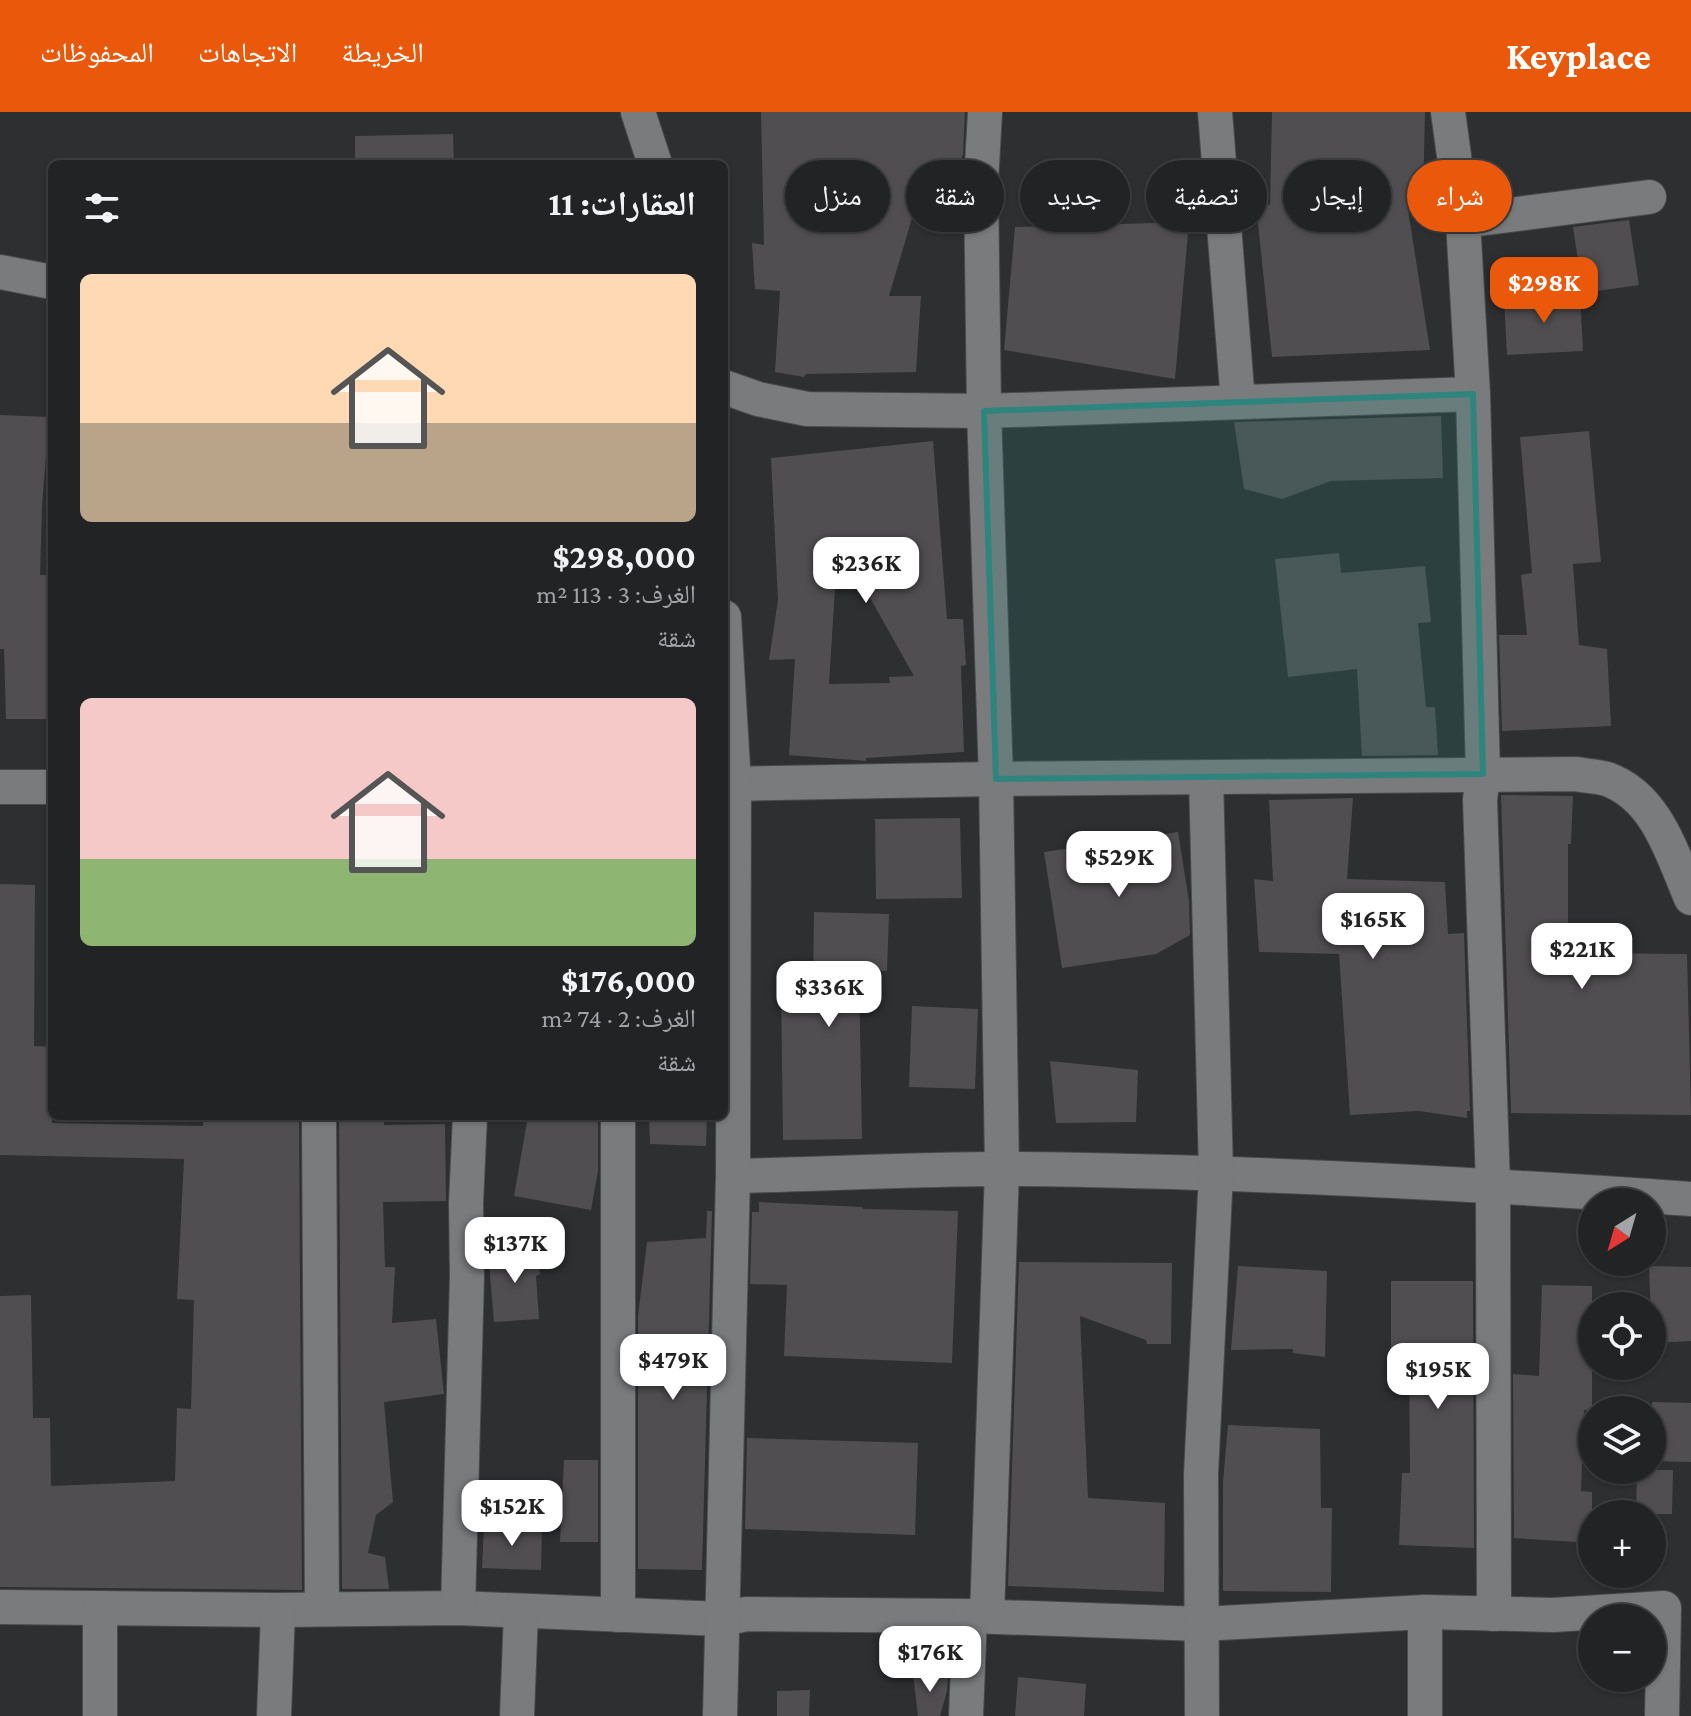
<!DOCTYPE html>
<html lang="ar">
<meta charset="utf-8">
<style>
:root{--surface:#222325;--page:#2a2b2d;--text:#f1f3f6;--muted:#a2a4a7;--line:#3f4042;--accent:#ea580c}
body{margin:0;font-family:"Crimson Pro","Noto Naskh Arabic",serif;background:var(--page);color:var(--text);direction:rtl;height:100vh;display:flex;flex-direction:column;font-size:30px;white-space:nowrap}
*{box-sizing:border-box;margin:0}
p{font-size:26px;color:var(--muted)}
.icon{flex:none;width:44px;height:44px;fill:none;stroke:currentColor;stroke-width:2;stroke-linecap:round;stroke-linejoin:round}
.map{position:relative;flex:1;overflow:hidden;direction:ltr}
.sheet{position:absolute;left:48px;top:48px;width:680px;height:960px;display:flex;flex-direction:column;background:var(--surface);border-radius:12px;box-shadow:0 2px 6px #0004,0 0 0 2px var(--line);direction:rtl}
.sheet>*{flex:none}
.top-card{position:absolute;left:752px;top:48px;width:760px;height:72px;direction:rtl;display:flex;gap:16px}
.needle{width:52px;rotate:217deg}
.tools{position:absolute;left:1578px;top:1076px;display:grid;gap:16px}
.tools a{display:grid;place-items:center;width:88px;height:88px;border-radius:50%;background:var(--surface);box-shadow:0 2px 6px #0004,0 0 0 2px var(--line);font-size:40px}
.price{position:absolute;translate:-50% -68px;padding:0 18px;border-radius:16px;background:#fff;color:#222;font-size:26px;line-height:52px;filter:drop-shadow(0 2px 4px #0008)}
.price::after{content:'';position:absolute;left:50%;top:48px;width:24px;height:18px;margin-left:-12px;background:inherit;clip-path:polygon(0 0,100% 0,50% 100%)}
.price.selected{background:var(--accent);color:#fff}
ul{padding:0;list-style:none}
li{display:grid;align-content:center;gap:16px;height:424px;padding:0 32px}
li span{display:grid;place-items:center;height:248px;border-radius:12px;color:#555}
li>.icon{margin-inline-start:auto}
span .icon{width:144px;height:144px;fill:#fffc;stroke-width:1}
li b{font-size:34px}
h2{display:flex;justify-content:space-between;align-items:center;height:96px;padding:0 32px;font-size:34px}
.pill{padding:0 28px;border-radius:36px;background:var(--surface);box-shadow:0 2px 6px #0004,0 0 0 2px var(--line);font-size:28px;line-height:72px}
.pill.selected{background:var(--accent);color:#fff}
header{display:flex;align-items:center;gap:48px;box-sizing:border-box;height:112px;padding:0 40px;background:var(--accent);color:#fff}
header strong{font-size:38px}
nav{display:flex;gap:44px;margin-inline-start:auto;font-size:28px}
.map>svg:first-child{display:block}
</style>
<header>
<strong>Keyplace</strong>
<nav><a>الخريطة</a><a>الاتجاهات</a><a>المحفوظات</a></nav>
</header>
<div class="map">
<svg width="1691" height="1604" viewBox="0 0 1691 1604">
<rect width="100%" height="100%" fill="#2d2f31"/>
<!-- building -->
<g fill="#504e50" fill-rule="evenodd">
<path d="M761,0H965L963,43L931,98L915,96L889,184H921L916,260L806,262L804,265L775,260L780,179L755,177L752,131L764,133Z"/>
<path d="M1272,0H1425L1423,85H1406L1430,238L1272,245L1256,93H1270Z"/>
<path d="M453,22L454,52H355V24Z"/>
<path d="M1629,108L1639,173L1583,181L1573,115Z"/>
<path d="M1189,110L1175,267L1004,238L1015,115Z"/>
<path d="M1580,183L1583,239L1507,243L1504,187Z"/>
<path d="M0,303L49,305L42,395L40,463H52V607H6L4,537H0Z"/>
<path d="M1441,304L1443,366L1331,369L1282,387L1244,377L1234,310Z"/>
<path d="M1589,319L1601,450L1573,452L1579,533L1607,537L1611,614L1502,619L1499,523H1527L1521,463L1532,461L1520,325Z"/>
<path d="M933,329L947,507H963L966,553L961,554L964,640L866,646V649L789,643L795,547L769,548L778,488L771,346ZM838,429L914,564L889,565L890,571L829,572Z"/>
<path d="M1339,441L1341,461L1425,454L1431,510L1418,511L1426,595H1435L1438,643L1362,644L1357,557L1288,565L1275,447Z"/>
<path d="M1501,683L1573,684L1571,732H1568V833H1573V841L1687,842L1691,1003L1511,1001Z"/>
<path d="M1353,686L1347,767L1445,770L1448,822L1464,821L1470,999H1467V1006L1419,999L1350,1003L1339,842L1259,840L1254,767L1273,769L1269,688Z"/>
<path d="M960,706L962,786L876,787L875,707Z"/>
<path d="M1178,720L1189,789L1190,823L1156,842L1062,856L1044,740Z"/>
<path d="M0,772L35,773L34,934L52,935V1011L203,1014V1004L299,1005L302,1478L0,1475V1184L31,1183L33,1306H50L51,1374L175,1369L177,1296L191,1297L194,1188L177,1187L184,1047L0,1043Z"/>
<path d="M814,800L889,802L887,859L859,858L862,1027L783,1028L781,872L813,871Z"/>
<path d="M912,894L978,897L975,977L909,975Z"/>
<path d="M1050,949L1138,958L1136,1010L1056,1011Z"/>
<path d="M339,1004H384V1013L445,1012L446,1089L383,1090L385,1155H395L392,1211L436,1207L444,1282L384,1290L393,1390L376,1403L368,1441L385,1445L389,1477H342Z"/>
<path d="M528,1004H598V1059L591,1098L514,1084Z"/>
<path d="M649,1004H707L706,1034L650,1032Z"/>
<path d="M759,1090L862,1095L863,1097L958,1099L952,1251L784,1244L787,1173L750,1172L752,1100H759Z"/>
<path d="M707,1099H712L702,1458L638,1457V1204L647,1130L706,1126Z"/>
<path d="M538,1137L540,1162L536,1164L539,1207L494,1210L488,1141Z"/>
<path d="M1019,1150L1172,1151L1171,1232H1147L1146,1228L1080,1204L1088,1386L1165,1391L1164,1480L1008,1474Z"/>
<path d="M1238,1154L1327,1159L1325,1245L1293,1241V1237L1231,1238Z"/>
<path d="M1649,1154L1691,1155V1229L1652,1231Z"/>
<path d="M1391,1169H1473L1474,1436L1399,1433L1402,1361H1410L1409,1238H1391Z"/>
<path d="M1542,1173L1592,1174V1298H1584L1581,1379L1592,1380V1431L1514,1426L1513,1262L1539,1264Z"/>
<path d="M1652,1290L1691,1291V1350L1652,1349Z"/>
<path d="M1228,1313L1320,1317L1321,1396H1332L1331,1480L1223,1479V1370Z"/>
<path d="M747,1326L918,1331L915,1423L745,1417Z"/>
<path d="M564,1348H598V1430H560Z"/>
<path d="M1637,1358H1673L1672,1402H1636Z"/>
<path d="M484,1413L542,1415L541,1458L482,1456Z"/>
<path d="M913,1562L948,1565L947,1579L940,1604H918Z"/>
<path d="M1018,1565L1086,1572L1084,1604H1015Z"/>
<path d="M810,1578L809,1604H777V1579Z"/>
</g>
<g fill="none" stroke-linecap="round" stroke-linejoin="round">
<!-- minor casing -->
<g stroke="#484a4c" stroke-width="36">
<g id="minor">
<path d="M638,0L655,52"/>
<path d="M985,0L981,71L984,299L996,667L1002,1057L987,1504"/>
<path d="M1215,0L1238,290"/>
<path d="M1448,0L1463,109L1473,282L1483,662L1480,688L1493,1073L1494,1502"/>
<path d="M1463,109L1649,85"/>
<path d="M0,160L52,170"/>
<path d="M724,275L758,287L807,297L984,299L1473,282"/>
<path d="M724,672L996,667L1576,662C1586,664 1597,664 1607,667C1657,685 1672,742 1691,786"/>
<path d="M0,675H52"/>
<path d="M319,1004L322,1497"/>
<path d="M618,1004V1503"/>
<path d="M733,1064C824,1062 916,1057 1006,1057C1235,1059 1463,1071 1691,1087"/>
<path d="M0,1495L278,1498L458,1496L722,1507L747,1502L970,1504L1201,1512L1425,1500L1553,1503L1664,1496L1662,1604"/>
<path d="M100,1496V1604"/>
<path d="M458,1496L467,1164L466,1091L470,1004"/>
<path d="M1425,1500V1604"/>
<path d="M274,1604L278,1498"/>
<path d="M517,1604L521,1500"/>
<path d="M720,1604L733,1064L734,672L724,505"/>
<path d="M966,1604L970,1504"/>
<path d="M1202,1604L1201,1362L1216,1061L1206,665"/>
</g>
</g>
<!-- minor -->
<use href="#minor" stroke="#797b7d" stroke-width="34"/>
</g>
<!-- marked area -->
<path fill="#2d857e" fill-opacity="0.2" stroke="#2d857e" stroke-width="6" stroke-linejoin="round" d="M1473,282L1483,662L996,667L984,299Z"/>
</svg>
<div class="tools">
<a><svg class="needle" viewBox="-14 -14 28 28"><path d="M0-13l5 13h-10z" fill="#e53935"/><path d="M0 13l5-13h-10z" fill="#a2a4a7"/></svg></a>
<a><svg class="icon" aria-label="locate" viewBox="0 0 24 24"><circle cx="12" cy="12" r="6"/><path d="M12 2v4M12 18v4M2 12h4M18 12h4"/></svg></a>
<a><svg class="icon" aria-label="layers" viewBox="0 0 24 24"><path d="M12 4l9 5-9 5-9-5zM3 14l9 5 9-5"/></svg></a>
<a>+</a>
<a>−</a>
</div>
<b class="price selected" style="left:1544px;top:213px">$298K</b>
<b class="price" style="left:866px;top:493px">$236K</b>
<b class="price" style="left:1119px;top:787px">$529K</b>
<b class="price" style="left:1373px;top:849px">$165K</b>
<b class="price" style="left:1582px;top:879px">$221K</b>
<b class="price" style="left:829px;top:917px">$336K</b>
<b class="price" style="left:515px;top:1173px">$137K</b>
<b class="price" style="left:673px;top:1290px">$479K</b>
<b class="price" style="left:1438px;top:1299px">$195K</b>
<b class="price" style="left:512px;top:1436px">$152K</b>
<b class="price" style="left:930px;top:1582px">$176K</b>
<div class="top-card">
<a class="pill selected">شراء</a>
<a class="pill">إيجار</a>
<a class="pill">تصفية</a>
<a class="pill">جديد</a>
<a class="pill">شقة</a>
<a class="pill">منزل</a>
</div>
<section class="sheet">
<h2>العقارات: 11<svg class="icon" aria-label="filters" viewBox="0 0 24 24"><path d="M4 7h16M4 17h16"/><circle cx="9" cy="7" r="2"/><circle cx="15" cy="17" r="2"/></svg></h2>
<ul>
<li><span style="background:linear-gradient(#ffd9b3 60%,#b9a48a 0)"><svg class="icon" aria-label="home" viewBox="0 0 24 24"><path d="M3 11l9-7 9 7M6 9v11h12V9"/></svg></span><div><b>$298,000</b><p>الغرف: 3 · 113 m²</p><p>شقة</p></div></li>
<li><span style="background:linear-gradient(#f6c9c9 65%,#8fb573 0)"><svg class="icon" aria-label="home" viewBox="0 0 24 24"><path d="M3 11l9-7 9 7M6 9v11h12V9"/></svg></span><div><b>$176,000</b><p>الغرف: 2 · 74 m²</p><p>شقة</p></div></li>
</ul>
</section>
</div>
